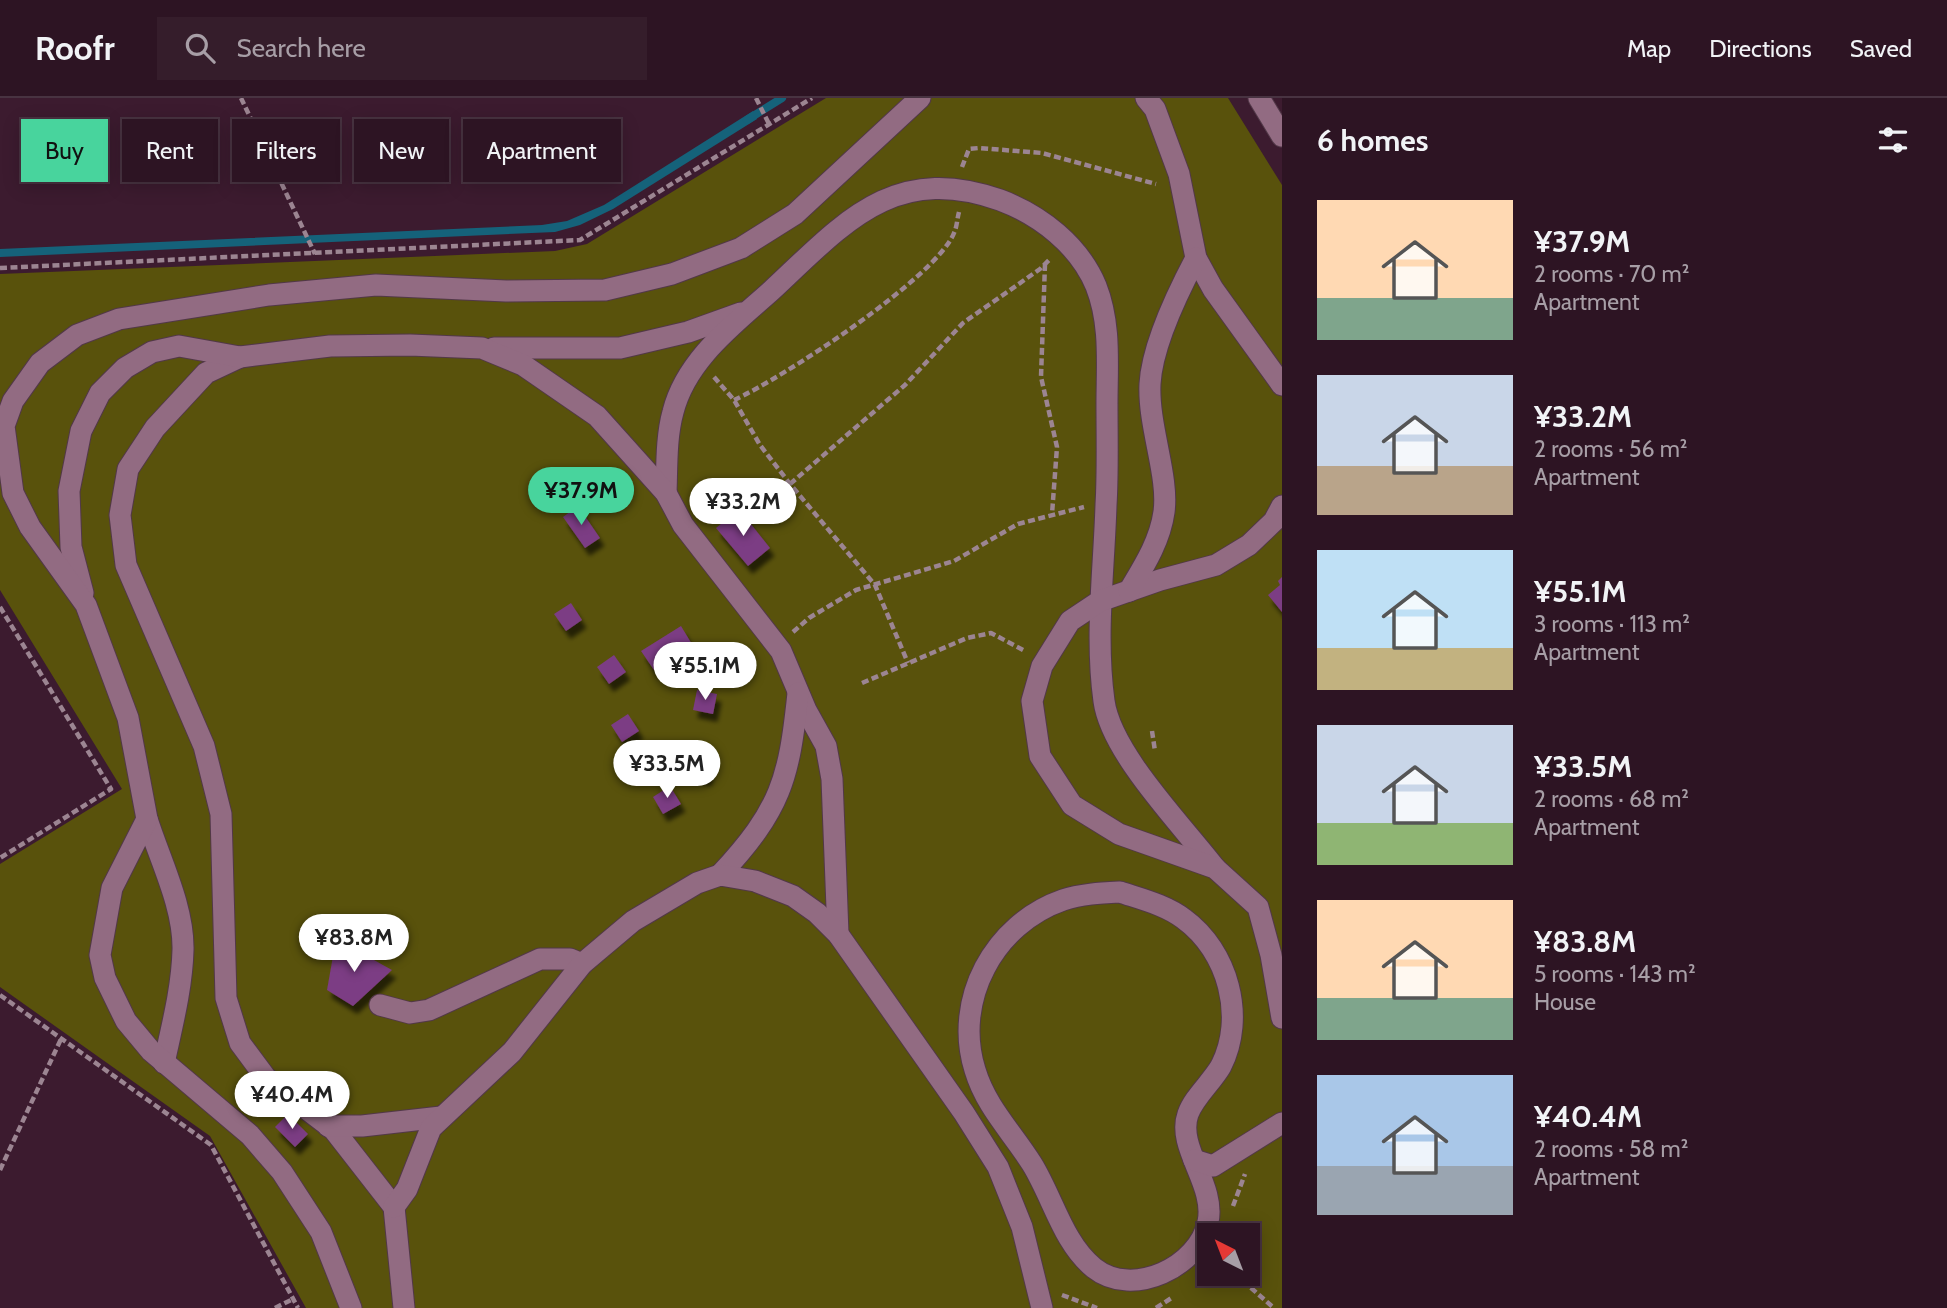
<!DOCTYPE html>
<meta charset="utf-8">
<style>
:root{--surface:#2d1423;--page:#351d2b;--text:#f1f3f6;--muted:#a79ea6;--line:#483341;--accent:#48d49d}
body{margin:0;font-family:Cabin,sans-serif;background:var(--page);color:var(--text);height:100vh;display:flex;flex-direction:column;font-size:26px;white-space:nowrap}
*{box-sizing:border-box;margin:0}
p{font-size:23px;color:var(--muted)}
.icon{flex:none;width:38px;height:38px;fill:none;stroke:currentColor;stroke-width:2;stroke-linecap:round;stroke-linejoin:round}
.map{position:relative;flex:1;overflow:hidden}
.drawer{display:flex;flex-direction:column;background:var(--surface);width:665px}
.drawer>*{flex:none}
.guide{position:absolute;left:21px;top:21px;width:665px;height:63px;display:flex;gap:14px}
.needle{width:46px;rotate:318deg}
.buttons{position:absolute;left:1197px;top:1125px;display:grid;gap:14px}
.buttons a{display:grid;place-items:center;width:63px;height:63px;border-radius:0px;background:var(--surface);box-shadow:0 4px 18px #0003,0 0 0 2px var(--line);font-size:35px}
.price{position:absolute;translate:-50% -60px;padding:0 16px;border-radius:24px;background:#fff;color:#222;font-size:23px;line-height:46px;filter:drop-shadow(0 2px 4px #0008)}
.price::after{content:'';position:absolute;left:50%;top:42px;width:21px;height:16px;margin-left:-10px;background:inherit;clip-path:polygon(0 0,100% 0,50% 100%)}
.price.on{background:var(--accent);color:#111}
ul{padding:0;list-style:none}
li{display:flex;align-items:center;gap:21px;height:175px;padding:0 35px}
li span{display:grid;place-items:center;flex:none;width:196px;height:140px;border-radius:0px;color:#555}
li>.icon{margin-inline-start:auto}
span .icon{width:84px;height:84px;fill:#fffc;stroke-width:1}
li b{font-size:30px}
h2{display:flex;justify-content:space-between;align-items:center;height:84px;padding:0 35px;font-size:30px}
.tag{padding:0 24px;border-radius:0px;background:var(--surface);box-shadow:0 4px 18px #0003,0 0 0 2px var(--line);font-size:24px;line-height:63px}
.tag.on{background:var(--accent);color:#111}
header{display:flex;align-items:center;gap:42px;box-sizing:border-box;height:98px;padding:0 35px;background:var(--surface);border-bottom:2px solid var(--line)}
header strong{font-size:33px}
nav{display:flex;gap:38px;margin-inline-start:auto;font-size:24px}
.search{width:490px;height:63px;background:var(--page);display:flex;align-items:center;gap:18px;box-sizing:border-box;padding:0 24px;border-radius:0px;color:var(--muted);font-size:26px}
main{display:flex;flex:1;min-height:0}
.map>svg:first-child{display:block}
</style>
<header>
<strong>Roofr</strong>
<div class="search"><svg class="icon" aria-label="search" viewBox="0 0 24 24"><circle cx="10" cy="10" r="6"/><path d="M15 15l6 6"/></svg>Search here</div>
<nav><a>Map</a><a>Directions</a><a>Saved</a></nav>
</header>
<main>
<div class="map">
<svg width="1282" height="1210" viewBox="0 0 1282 1210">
<defs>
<filter id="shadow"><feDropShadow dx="4.5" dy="8" stdDeviation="2" flood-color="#0009"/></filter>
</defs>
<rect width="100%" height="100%" fill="#3c1b2f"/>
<!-- green -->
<path fill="#59520c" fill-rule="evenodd" d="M826,0H1228L1282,87V1210H306L210,1038L0,889V766L122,691L0,492V176L555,153L587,146ZM1209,1138H1248V1176H1209Z"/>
<!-- water -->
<path fill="#15627a" d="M753,13L757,21L613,111L580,127L555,134L0,159V151L542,127L567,123L604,107Z"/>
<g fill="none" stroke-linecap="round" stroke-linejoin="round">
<!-- stream -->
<path stroke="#15627a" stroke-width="8" d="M747,22L782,0"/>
</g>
<!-- building -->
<g fill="#7c3c84" filter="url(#shadow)">
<path d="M578,408L600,440L585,450L563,419Z"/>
<path d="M739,411L770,450L748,468L716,430Z"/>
<path d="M1282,479V514L1268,497L1280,487L1278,483Z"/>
<path d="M571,505L582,522L566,533L554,516Z"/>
<path d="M681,528L693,548L654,572L641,553Z"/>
<path d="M614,557L626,574L609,586L597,569Z"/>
<path d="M697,592L717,596L713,616L693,612Z"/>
<path d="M628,616L639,633L622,644L611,627Z"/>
<path d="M692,656L711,660L707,680L688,676Z"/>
<path d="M670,688L681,706L663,716L653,699Z"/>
<path d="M336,841L392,872L353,908L327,892Z"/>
<path d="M288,1016L308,1036L295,1049L275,1029Z"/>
</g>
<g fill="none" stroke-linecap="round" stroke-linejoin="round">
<!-- minor casing -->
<g stroke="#523848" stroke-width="23">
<g id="minor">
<path d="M1146,0L1155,11L1179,76L1196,160L1213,191L1282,287"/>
<path d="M1259,0L1282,38"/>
<path d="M494,250H620L688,234L741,215"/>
<path d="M240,259L206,275L155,330L128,371L120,417L126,467L204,648L221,716L226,900L240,945L266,980L334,1032L394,1109L404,1210"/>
<path d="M666,395C667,369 666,339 673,314C686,262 733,227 771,193C843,126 893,64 1000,102C1040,117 1079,147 1096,188C1111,226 1107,266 1107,306C1107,340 1108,374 1106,407C1104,472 1095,538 1104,603C1111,655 1182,727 1215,770"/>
<path d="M1282,408L1274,423L1249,447L1216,467L1160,482L1100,503L1070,523L1042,568L1032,603L1040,658L1072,707L1119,736L1215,770L1258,809L1271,857L1282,920"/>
<path d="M1129,493C1144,468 1160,443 1164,414C1169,378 1148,328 1150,286C1152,247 1178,194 1196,160"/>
<path d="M83,495L71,449L69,393L81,333L100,295L125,270L152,254L179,248L240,259L330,248L410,247L482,250L523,267L597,318L666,395L683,427L781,553L806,612L826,648L832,681L838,836"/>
<path d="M147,721C160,762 184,809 183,852C182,890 172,928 164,965"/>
<path d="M720,777C781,711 789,682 798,595"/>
<path d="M1120,794C1141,801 1166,807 1184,821C1228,853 1246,919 1221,968C1212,984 1194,999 1188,1016C1176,1049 1216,1087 1208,1124C1199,1168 1133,1201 1094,1170C1063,1145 1053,1100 1032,1066C1012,1034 986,1009 975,972C953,902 994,826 1063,802C1081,796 1101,795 1120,794Z"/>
<path d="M380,907L410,915L429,912L540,861H570L582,866"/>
<path d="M328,1028H362L441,1019"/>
<path d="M1194,1062L1213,1068L1282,1025"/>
<path d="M394,1109L407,1091L431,1030L512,954L582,866L633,823L697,785L720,777L755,783L793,798L817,815L838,836L964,1015L998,1069L1022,1129L1042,1210"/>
<path d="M351,1210L321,1134L282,1074L250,1037L151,953L126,923L105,880L100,857L112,790L147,721L128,620L86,507L30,429L13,395L4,328L13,303L40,265L77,237L119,221L269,197L376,187L506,193L605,192L672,176L741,150L795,116L920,0"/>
</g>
</g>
<!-- path -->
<g stroke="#9c8592" stroke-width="4.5" stroke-dasharray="7 3.5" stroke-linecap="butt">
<path d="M241,0L315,156"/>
<path d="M756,0L769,26"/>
<path d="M962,69L969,51L979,50L1042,55L1156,86"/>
<path d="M1045,166L1041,279L1057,349L1052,416"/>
<path d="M0,170L580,142L812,0"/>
<path d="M714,279L734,302L760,347L790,386L875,487L908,565"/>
<path d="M734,302C781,281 936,180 954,135C957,129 957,121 959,114"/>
<path d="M790,386L905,287L963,225L1040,171L1050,161"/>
<path d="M0,509L111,691L0,760"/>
<path d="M793,534L809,520L856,492L954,463L1018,426L1084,409"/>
<path d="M862,585L967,540L991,535L1025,553"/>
<path d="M1152,633L1155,653"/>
<path d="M0,897L211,1047L298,1210"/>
<path d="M0,1072L61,941"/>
<path d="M1233,1108L1245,1076"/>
<path d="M1235,1176L1274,1210"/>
<path d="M1062,1197L1097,1210"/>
<path d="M275,1210L293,1201"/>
<path d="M1156,1210L1173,1199"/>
</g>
<!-- minor -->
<use href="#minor" stroke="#926b82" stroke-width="21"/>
</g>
</svg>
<div class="buttons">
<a><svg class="needle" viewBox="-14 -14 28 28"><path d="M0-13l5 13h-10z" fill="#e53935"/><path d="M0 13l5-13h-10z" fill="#a79ea6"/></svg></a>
</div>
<b class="price on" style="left:581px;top:429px">¥37.9M</b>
<b class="price" style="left:743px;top:440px">¥33.2M</b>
<b class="price" style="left:705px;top:604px">¥55.1M</b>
<b class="price" style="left:667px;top:702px">¥33.5M</b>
<b class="price" style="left:354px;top:876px">¥83.8M</b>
<b class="price" style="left:292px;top:1033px">¥40.4M</b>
<div class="guide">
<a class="tag on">Buy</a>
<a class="tag">Rent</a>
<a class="tag">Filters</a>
<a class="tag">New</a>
<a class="tag">Apartment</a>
</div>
</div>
<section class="drawer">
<h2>6 homes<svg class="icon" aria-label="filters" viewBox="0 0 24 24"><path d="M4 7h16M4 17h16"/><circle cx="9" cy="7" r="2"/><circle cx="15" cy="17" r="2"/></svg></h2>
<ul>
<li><span style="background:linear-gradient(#ffd9b3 70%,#7fa58c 0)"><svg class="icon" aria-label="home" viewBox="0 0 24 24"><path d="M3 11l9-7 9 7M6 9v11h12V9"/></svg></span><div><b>¥37.9M</b><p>2 rooms · 70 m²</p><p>Apartment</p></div></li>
<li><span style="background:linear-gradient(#c9d6e8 65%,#b9a48a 0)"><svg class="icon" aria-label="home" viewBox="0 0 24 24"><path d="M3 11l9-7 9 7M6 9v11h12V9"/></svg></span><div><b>¥33.2M</b><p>2 rooms · 56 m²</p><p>Apartment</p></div></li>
<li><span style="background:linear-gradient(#bfe0f5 70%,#c2b280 0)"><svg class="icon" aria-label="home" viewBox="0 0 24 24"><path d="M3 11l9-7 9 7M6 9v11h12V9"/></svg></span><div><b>¥55.1M</b><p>3 rooms · 113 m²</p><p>Apartment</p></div></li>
<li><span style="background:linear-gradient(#c9d6e8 70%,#8fb573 0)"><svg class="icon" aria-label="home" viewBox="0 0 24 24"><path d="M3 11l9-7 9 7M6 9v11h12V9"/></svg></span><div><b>¥33.5M</b><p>2 rooms · 68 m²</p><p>Apartment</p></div></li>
<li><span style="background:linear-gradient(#ffd9b3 70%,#7fa58c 0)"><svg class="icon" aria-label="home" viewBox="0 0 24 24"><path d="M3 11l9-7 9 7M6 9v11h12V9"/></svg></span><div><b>¥83.8M</b><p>5 rooms · 143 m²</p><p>House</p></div></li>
<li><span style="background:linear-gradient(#a9c7e8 65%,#9aa5b1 0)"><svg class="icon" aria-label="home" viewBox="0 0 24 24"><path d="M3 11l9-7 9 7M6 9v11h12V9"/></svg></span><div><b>¥40.4M</b><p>2 rooms · 58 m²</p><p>Apartment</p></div></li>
</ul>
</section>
</main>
